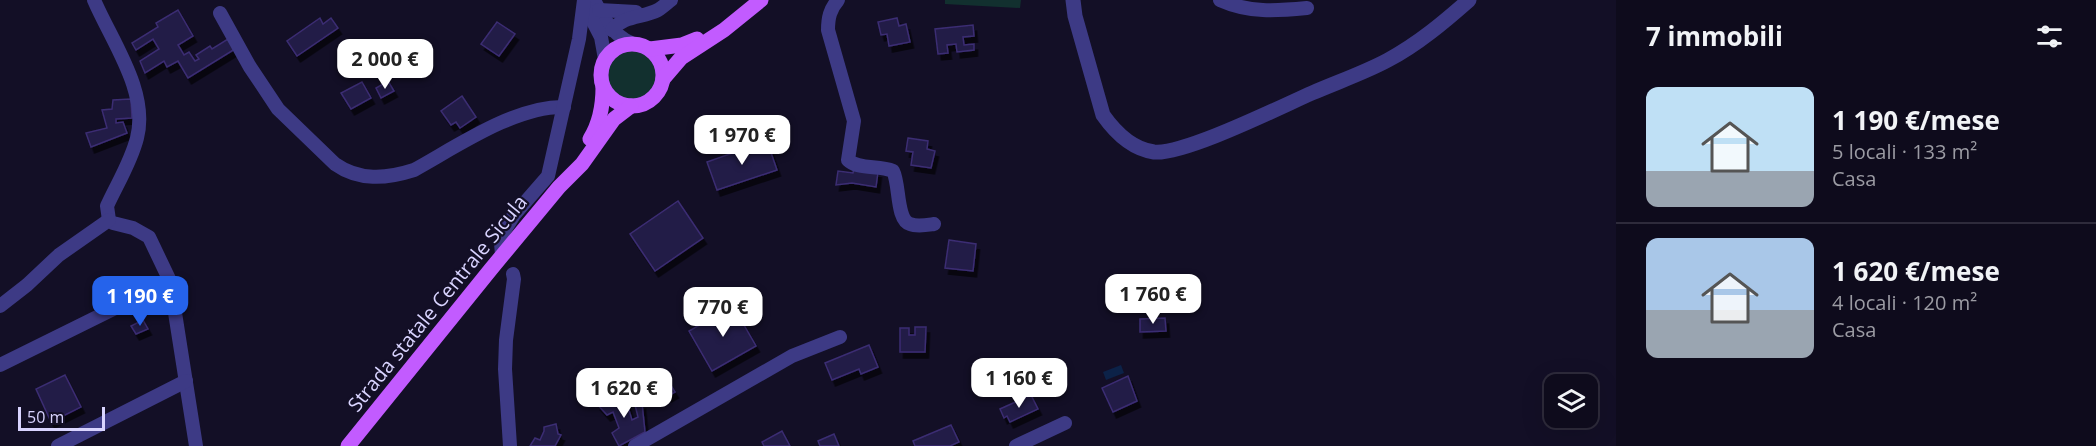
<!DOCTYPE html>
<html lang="it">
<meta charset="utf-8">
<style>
:root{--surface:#0e0b1c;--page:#1c1929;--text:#f1f3f6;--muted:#9b9ba3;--line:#2e2b3b;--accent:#2563eb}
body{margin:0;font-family:"Open Sans",sans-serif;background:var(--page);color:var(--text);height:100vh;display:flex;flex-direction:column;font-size:22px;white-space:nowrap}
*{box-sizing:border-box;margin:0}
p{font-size:20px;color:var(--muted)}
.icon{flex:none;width:33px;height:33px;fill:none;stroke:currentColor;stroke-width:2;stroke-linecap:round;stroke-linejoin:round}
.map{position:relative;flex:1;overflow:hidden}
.sheet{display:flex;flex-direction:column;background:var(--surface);width:480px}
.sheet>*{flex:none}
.fabs{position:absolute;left:1544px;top:374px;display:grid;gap:12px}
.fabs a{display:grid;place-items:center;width:54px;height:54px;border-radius:12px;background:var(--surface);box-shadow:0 6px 24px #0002,0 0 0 2px var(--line);font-size:30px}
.scale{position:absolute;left:18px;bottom:15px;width:87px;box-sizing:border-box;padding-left:6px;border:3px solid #d9d4ff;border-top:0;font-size:16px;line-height:21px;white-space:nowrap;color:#d9d4ff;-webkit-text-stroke:4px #130f26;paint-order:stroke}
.price{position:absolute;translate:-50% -51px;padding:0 14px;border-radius:12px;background:#fff;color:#222;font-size:20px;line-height:39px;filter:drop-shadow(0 2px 3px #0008)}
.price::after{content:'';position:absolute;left:50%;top:36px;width:18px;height:14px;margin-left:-9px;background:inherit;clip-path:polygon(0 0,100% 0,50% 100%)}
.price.active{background:var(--accent);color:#fff}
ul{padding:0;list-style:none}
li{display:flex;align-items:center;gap:18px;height:150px;padding:0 30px}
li+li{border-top:2px solid var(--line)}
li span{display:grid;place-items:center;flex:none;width:168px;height:120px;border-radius:12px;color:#555}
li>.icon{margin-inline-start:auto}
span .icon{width:72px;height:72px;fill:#fffc;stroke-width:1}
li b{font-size:26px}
h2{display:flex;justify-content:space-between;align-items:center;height:72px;padding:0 30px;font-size:26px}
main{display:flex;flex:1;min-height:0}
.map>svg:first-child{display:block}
</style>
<main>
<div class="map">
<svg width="1616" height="446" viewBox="0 0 1616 446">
<defs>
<filter id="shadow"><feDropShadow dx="3.5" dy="6" stdDeviation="0" flood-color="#0009"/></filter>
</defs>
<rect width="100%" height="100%" fill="#130f26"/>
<!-- green -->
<g fill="#12302f">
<path d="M945,0H1021L1020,8L945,4Z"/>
<circle cx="632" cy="75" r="27"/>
</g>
<!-- water -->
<path fill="#0c2248" d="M1121,365L1124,373L1106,380L1103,372Z"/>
<!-- building -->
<g fill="#241b47" stroke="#3b2d73" stroke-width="1.5" filter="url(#shadow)">
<path d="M178,10L193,36L178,45L184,55L189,52L195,61L199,59L196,55L210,46L212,49L228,39L235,49L188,78L178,61L167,67L164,61L145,73L140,61L159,49L153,39L136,50L132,43L158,27L156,23Z"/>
<path d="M320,18L323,24L331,18L338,28L297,56L287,41Z"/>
<path d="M897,18L899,26L906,24L910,42L889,46L887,34L881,35L878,22Z"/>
<path d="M497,22L515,34L499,56L481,44Z"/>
<path d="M973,25L974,36L963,37L964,45L974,44V50L957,52L956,44L947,45L948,53L938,54L935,29Z"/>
<path d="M388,81L394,91L381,98L376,88Z"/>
<path d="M362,82L371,98L351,109L341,93Z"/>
<path d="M462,96L476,117L460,128L456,122L451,125L441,111Z"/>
<path d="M131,99L132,118L116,119V123L123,122L127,133L91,147L86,133L107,128L102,110L112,109L113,100Z"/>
<path d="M908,138L928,141L927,149L935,151L931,168L911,165L913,152L906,151Z"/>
<path d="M767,141L777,170L717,190L707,162Z"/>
<path d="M854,169L878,172L876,187L852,183L836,185L838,171L853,173Z"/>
<path d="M678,201L703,238L655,271L630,234Z"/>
<path d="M949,240L976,244L973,271L945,268Z"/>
<path d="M733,306L756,346L712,371L689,331Z"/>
<path d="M1165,318L1166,331L1140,332V319Z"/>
<path d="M143,320L148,329L136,334L131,326Z"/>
<path d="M915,327H926L925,352H900V328H909V335H915Z"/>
<path d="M869,345L878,367L861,374L859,369L832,380L825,363Z"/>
<path d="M662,371L675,392L668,396L666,393L659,396L652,384L658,381L655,375Z"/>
<path d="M65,375L81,407L51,422L36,389Z"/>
<path d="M1128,376L1137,401L1113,412L1102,388Z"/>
<path d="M624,394L632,420L638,417L635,405L642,403L645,432L619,446L612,433L619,428L613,412L607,415L597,404Z"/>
<path d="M1031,395L1038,409L1010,422L1007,416L1004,418L1000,409Z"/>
<path d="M556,424L558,434L561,435L555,446H530L535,438L540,440L544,431V427Z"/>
<path d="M951,425L959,442L950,446H915L913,441Z"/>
<path d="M782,431L790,446H764L762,442Z"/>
<path d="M834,434L839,446H820L818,441Z"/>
</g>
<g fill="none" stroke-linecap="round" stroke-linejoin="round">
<!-- minor -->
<g stroke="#3d3a85" stroke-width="14">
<path d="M94,0C112,42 149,92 137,138C131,162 117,184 107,206L109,220L113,223L133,228L149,237L170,281L196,446"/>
<path d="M594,0C603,18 613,35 631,43"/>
<path d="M838,0C830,9 828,18 828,30L854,121L848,160C858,170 879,165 893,171C900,184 896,220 910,224C917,227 927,225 934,224"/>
<path d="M1220,0C1249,13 1276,11 1307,8"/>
<path d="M584,4L601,37L605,59"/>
<path d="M599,10L636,12"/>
<path d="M220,13L250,67L278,109L335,164C359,181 386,179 414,170C456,147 515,106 564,107"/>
<path d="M612,30C624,15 643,18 658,10C663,7 667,3 671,0"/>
<path d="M502,255L501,243L504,231L514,215L548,176L579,39L584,0"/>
<path d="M0,306L27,285L59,255L109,220"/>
<path d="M0,365L170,281"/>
<path d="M58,446L186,381"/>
<path d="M510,446L505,369L506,340L514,279L513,274"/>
<path d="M635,446L792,356L840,337"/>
<path d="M1016,446L1065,423"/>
</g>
<!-- tertiary -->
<path stroke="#3d3a85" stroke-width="15" d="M1073,0L1075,16L1103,115C1115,132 1132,149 1154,152C1184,155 1280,107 1312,93C1337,82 1364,73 1388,60C1418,44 1444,22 1469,0"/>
<!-- primary -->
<g stroke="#c25bff" stroke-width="15">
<circle cx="632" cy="75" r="31"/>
<path d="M650,49L682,45L697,39"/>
<path d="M663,79L681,58L724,30L761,0"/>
<path d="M590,139C600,123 603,105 603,87"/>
<path d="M348,446L491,269L559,187L582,164L614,119L631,106"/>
</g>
</g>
<g text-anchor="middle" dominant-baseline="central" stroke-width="4.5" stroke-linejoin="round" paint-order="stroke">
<!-- street labels -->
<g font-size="20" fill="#d9d4ff" stroke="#130f26">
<text transform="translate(437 303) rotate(-51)">Strada statale Centrale Sicula</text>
</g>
</g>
</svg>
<div class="fabs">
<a><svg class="icon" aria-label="layers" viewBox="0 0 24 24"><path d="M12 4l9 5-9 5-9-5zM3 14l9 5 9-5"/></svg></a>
</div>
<div class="scale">50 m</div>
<b class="price" style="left:385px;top:90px">2 000 €</b>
<b class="price" style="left:742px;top:166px">1 970 €</b>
<b class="price" style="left:1153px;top:325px">1 760 €</b>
<b class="price active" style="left:140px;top:327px">1 190 €</b>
<b class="price" style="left:723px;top:338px">770 €</b>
<b class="price" style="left:1019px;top:409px">1 160 €</b>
<b class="price" style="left:624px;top:419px">1 620 €</b>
</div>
<section class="sheet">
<h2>7 immobili<svg class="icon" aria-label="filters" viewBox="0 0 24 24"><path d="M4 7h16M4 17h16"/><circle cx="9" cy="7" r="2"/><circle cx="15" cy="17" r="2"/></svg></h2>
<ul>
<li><span style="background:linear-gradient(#bfe0f5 70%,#9aa5b1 0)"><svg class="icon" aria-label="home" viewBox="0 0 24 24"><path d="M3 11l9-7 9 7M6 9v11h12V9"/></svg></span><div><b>1 190 €/mese</b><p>5 locali · 133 m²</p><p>Casa</p></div></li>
<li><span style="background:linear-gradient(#a9c7e8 60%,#9aa5b1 0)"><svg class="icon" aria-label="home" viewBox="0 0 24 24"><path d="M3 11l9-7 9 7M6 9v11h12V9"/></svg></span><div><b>1 620 €/mese</b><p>4 locali · 120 m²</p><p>Casa</p></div></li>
</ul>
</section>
</main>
